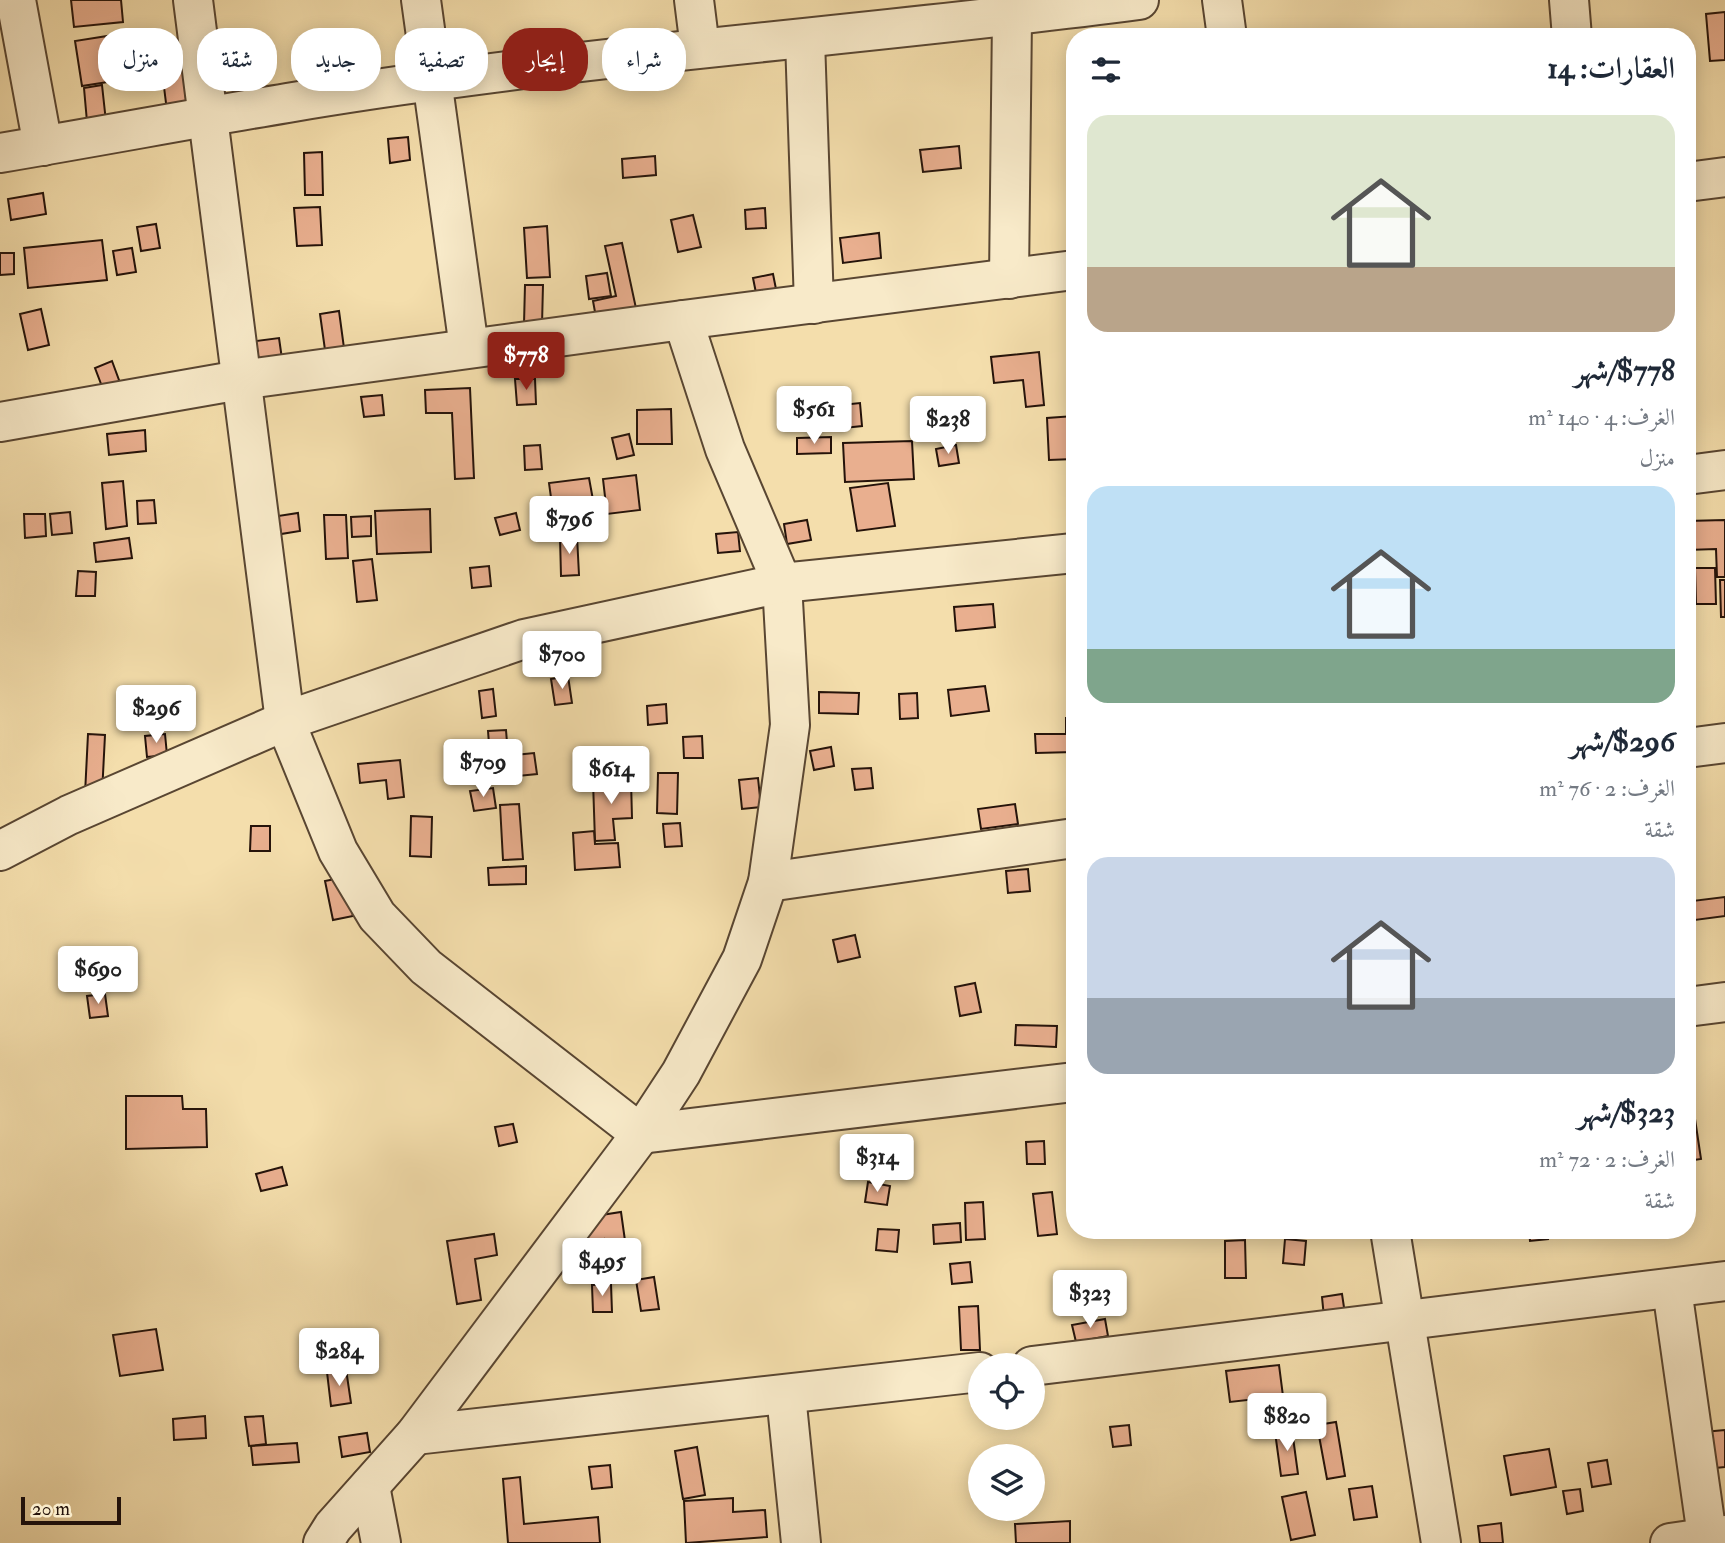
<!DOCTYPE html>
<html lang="ar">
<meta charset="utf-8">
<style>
:root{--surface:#fff;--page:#f2f2f3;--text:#1f2937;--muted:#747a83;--accent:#8f2418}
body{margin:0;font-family:"IM FELL Double Pica",Amiri,serif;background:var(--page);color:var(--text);direction:rtl;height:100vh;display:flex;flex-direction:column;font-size:26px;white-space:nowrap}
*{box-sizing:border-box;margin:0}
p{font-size:23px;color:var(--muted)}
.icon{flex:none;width:38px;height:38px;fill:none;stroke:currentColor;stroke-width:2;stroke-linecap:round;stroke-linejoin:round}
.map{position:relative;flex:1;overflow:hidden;direction:ltr}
.side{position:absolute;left:1066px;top:28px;width:630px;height:1211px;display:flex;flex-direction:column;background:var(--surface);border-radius:28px;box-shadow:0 4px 18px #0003;direction:rtl}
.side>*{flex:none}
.guide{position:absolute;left:21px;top:28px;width:665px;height:63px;direction:rtl;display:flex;gap:14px}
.controls{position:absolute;left:968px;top:1353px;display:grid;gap:14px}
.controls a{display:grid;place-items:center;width:77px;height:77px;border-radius:50%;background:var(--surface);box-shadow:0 4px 18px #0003;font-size:35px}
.scale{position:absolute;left:21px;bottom:18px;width:100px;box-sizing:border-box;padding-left:7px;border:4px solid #25130a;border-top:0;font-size:19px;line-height:24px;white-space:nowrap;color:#25130a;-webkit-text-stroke:5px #f8eac9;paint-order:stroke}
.price{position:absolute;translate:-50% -60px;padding:0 16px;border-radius:7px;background:#fff;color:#222;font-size:23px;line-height:46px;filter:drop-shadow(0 2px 4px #0008)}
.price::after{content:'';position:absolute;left:50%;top:42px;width:21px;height:16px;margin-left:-10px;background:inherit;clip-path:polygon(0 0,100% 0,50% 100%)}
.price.active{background:var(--accent);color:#fff}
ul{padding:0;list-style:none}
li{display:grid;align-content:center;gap:14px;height:371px;padding:0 21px}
li span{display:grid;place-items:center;height:217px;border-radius:21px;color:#555}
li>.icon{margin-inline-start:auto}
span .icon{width:126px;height:126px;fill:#fffc;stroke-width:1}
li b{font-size:30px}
h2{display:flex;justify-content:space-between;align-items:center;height:84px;padding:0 21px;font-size:30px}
.pill{padding:0 24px;border-radius:28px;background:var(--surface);box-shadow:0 4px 18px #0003;font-size:24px;line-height:63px}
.pill.active{background:var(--accent);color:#fff}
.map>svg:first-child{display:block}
</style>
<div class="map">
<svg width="1725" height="1543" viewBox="0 0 1725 1543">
<rect width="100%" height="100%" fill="#f4deac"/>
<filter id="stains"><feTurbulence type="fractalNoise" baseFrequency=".00286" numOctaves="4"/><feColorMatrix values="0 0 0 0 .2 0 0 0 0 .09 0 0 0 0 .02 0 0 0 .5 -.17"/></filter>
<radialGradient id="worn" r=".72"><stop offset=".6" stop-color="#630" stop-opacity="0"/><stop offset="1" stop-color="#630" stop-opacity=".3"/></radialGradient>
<!-- building -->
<g fill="#e9af8f" stroke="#25130a" stroke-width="2">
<path d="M71,0H121L123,22L74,27Z"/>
<path d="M1725,12V60L1710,61L1706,14Z"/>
<path d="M120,34L127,79L82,86L75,41Z"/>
<path d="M158,34L159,55L125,57L124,35Z"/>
<path d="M183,69L187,109L167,111L162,71Z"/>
<path d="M102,85L107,131L88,133L84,88Z"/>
<path d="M408,137L410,160L390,163L388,139Z"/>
<path d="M959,146L961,168L923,172L920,150Z"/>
<path d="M322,152L323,195H305L304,153Z"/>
<path d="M655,156L656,175L623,178L622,159Z"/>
<path d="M43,193L46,214L11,220L8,199Z"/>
<path d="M320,207L322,245L297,246L294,208Z"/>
<path d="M765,208L766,228L746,229L745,210Z"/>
<path d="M693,215L701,247L678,252L671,220Z"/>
<path d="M156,224L160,248L141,251L137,227Z"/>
<path d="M547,226L550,277L527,278L524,228Z"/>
<path d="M879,233L881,258L843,263L840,238Z"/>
<path d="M102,240L107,280L28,288L24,248Z"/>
<path d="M622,243L637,313L597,323L593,301L616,296L605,246Z"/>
<path d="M132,248L136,272L117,275L113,251Z"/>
<path d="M0,253H14V274L0,275Z"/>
<path d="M607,273L611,296L589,299L586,276Z"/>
<path d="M773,274L777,294L757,298L753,278Z"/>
<path d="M525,285H543L542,325L524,324Z"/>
<path d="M41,309L49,345L28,350L20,314Z"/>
<path d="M339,311L344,348L325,350L320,314Z"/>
<path d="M279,338L282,359L259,362L256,341Z"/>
<path d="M1039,352L1044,405L1026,407L1023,380L994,383L991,357Z"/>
<path d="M112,361L123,391L106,397L95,368Z"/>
<path d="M515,379H535L536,404L517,405Z"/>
<path d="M470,388L474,478L455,479L452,413H426L425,390Z"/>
<path d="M382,395L384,415L364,417L361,397Z"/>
<path d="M860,403L862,426L844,428L842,405Z"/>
<path d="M671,409L672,444H637V410Z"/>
<path d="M1074,416V459L1049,460L1047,418Z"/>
<path d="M145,430L146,451L109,455L107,434Z"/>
<path d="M629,434L634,455L617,459L612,438Z"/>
<path d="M831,437V453L797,454V438Z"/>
<path d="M912,441L914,479L845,482L843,443Z"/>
<path d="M540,445L542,469L525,470L524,446Z"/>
<path d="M956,445L959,463L939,466L936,449Z"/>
<path d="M636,475L640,510L607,514L603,479Z"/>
<path d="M589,478L593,500L552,505L549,483Z"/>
<path d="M123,481L127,526L106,529L102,483Z"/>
<path d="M888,483L895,526L857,531L850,488Z"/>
<path d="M154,500L156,523L138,524L137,501Z"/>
<path d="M430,509L431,552L377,554L375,511Z"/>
<path d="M70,512L72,533L52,535L50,514Z"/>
<path d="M298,513L300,531L281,534L278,516Z"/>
<path d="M516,513L520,530L500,535L495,518Z"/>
<path d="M24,514H45L46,536L25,538Z"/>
<path d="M324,515H346L348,558L326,559Z"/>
<path d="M371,516V536L352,537L351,517Z"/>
<path d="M807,520L811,540L787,544L784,524Z"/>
<path d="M1725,520V577H1717L1716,549L1687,550V521Z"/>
<path d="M738,532L740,551L718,553L716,534Z"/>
<path d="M577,536L579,575L561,576L560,537Z"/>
<path d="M129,538L132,558L96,562L94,543Z"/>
<path d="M372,559L377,600L357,602L353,561Z"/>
<path d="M489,566L491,586L472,588L470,568Z"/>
<path d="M1695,568H1715L1716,604H1696Z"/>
<path d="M78,571L96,572L95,596H76Z"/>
<path d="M1720,580H1725V617H1721Z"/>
<path d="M993,604L995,627L956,631L954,607Z"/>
<path d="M568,676L572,703L555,705L551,679Z"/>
<path d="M985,686L989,711L951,716L948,690Z"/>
<path d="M493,689L496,716L482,718L479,691Z"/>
<path d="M819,692L859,693L858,714L819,713Z"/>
<path d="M917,693L918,718L900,719L899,694Z"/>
<path d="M666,704L667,723L648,725L647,706Z"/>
<path d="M1066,718H1074V752L1036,753L1035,734H1066Z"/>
<path d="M506,730L510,780L492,782L488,731Z"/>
<path d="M88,734L105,735L102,794H85Z"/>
<path d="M165,734L167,755L147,757L145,736Z"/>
<path d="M702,736L703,758H684L683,737Z"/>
<path d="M831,747L834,766L814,770L810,751Z"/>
<path d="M534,753L537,774L518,776L515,755Z"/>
<path d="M400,760L404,797L388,799L386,780L360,783L358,764Z"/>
<path d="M871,768L873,788L855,790L852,769Z"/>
<path d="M658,773H678L677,814L657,813Z"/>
<path d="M758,778L761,807L742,809L739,780Z"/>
<path d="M631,780L632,818L613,819L615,840L595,841L593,781Z"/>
<path d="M493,788L496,808L474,811L470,791Z"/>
<path d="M519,804L523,859L503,860L500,805Z"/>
<path d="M1015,804L1018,824L981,829L978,809Z"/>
<path d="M411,816L432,817L431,857L410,856Z"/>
<path d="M680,823L682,846L665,847L663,824Z"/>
<path d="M251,826H270V851H250Z"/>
<path d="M594,831L595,844L618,843L620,867L575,870L573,833Z"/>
<path d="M526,866V884L489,885L488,868Z"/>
<path d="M1028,869L1030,891L1008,893L1006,871Z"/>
<path d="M345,877L353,916L333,920L325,881Z"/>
<path d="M1725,897V916L1695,920L1692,901Z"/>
<path d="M855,935L860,957L838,962L833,940Z"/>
<path d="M975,983L981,1012L960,1016L955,987Z"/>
<path d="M105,994L108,1016L90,1018L87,996Z"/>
<path d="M1016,1025L1057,1026L1056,1047L1015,1045Z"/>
<path d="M126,1096H182L183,1109H206L207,1147L126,1149Z"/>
<path d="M1695,1119L1701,1159L1687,1161V1120Z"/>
<path d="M513,1124L517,1142L499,1146L495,1127Z"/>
<path d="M1044,1141L1045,1164H1027L1026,1142Z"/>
<path d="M282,1167L287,1185L261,1191L256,1174Z"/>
<path d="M868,1182L890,1186L887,1205L865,1202Z"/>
<path d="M1052,1192L1057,1234L1038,1236L1033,1194Z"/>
<path d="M983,1202L985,1239L966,1240L965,1203Z"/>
<path d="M621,1212L627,1255L606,1258L604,1239L586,1242L582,1218Z"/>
<path d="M960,1223L961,1242L934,1244L933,1225Z"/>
<path d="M878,1229L899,1230L897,1252L876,1250Z"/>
<path d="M1529,1230H1547L1548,1239L1530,1241Z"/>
<path d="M494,1234L497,1255L475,1259L481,1300L457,1304L447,1241Z"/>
<path d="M1285,1239L1306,1241L1304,1265L1283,1263Z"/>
<path d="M1245,1240L1246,1278H1225V1241Z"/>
<path d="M970,1262L972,1282L952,1284L950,1264Z"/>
<path d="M654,1277L659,1309L641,1311L636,1280Z"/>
<path d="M611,1284L612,1312H593L592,1285Z"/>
<path d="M1342,1294L1345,1314L1324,1317L1322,1297Z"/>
<path d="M978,1306L980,1350H961L959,1307Z"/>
<path d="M1105,1319L1108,1336L1076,1342L1072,1325Z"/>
<path d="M156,1329L163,1370L120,1376L113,1335Z"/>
<path d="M1279,1365L1283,1396L1230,1402L1226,1371Z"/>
<path d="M346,1369L351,1403L331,1406L327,1372Z"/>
<path d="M205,1416L206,1438L174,1440L173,1419Z"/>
<path d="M263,1416L266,1444L249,1446L245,1417Z"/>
<path d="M1336,1422L1345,1476L1327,1479L1317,1425Z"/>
<path d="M1129,1425L1131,1445L1113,1447L1110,1427Z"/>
<path d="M1292,1430L1298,1474L1281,1476L1275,1432Z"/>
<path d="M1725,1430V1467L1686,1471L1682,1434Z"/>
<path d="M367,1433L370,1452L342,1457L339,1437Z"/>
<path d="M297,1443L299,1462L253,1465L251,1446Z"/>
<path d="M697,1447L705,1495L683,1499L675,1451Z"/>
<path d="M1549,1449L1556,1487L1511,1495L1504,1456Z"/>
<path d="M1607,1460L1611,1484L1592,1487L1588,1463Z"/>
<path d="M610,1465L612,1487L592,1489L589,1467Z"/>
<path d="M520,1477L524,1524L598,1517L600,1543H508L503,1479Z"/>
<path d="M1372,1486L1377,1517L1354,1520L1349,1489Z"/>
<path d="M1580,1489L1583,1511L1567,1514L1563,1491Z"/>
<path d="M1306,1492L1315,1535L1291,1540L1282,1497Z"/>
<path d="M733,1498V1512L765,1510L767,1537L686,1543L684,1501Z"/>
<path d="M1070,1521V1543H1016L1015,1524Z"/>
<path d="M1501,1523L1503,1543H1480L1478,1526Z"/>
</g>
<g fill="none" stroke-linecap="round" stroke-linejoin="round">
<!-- minor casing -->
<g stroke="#594632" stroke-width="42">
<g id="minor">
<path d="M16,0L43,146"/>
<path d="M193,0L285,721L338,851L377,916L426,967L641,1134L1074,1082"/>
<path d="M421,0L469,348"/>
<path d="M694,0L700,48"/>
<path d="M1222,0L1227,37"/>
<path d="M1569,0L1572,37"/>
<path d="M805,40L814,304"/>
<path d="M0,153C144,129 288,100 433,81C668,48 904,31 1139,0"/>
<path d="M1687,182L1725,177"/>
<path d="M1009,279L1012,17"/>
<path d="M683,320L1074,270"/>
<path d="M0,422L240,380L683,320L725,449L782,583L790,725L768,882L742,959L681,1073L641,1134L415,1435L333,1527L323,1543"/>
<path d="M1687,475L1725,470"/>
<path d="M1687,748L1725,743"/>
<path d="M0,851L69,815L285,721L524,639L782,583L1074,553"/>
<path d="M768,882L1074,838"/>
<path d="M1687,1007L1725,1002"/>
<path d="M1390,1230L1441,1543"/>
<path d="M1672,1289L1708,1543"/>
<path d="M1032,1366L1725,1281"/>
<path d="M786,1395L801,1543"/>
<path d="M415,1435L980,1372"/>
<path d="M370,1486L381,1543"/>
<path d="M1670,1543L1725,1535"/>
</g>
</g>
<!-- minor -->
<use href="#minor" stroke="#f8eac9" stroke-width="38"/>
</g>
<rect width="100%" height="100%" filter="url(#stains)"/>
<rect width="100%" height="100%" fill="url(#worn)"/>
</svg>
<div class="controls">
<a><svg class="icon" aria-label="locate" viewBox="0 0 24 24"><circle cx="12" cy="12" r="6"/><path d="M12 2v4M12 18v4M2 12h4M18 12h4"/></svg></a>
<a><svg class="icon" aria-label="layers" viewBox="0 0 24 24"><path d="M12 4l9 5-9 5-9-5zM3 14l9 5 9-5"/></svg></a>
</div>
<div class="scale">20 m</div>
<b class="price active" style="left:526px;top:392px">$778</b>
<b class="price" style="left:814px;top:446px">$561</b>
<b class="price" style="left:948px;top:456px">$238</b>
<b class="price" style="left:569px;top:556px">$796</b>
<b class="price" style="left:562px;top:691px">$700</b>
<b class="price" style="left:156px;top:745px">$296</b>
<b class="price" style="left:483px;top:799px">$709</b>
<b class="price" style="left:611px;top:806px">$614</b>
<b class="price" style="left:98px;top:1006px">$690</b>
<b class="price" style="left:877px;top:1194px">$314</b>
<b class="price" style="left:602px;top:1298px">$495</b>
<b class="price" style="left:1090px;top:1330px">$323</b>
<b class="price" style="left:339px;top:1388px">$284</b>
<b class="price" style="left:1287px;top:1453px">$820</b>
<div class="guide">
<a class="pill">شراء</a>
<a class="pill active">إيجار</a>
<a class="pill">تصفية</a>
<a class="pill">جديد</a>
<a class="pill">شقة</a>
<a class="pill">منزل</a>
</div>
<section class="side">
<h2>العقارات: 14<svg class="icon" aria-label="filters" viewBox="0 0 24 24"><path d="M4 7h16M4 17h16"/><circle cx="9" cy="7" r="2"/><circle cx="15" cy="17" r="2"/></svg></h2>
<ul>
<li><span style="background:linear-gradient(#dfe7d0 70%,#b9a48a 0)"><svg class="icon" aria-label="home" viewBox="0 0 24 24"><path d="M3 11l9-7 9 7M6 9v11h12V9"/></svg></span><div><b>$778/شهر</b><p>الغرف: 4 · 140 m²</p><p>منزل</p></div></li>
<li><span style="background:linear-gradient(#bfe0f5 75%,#7fa58c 0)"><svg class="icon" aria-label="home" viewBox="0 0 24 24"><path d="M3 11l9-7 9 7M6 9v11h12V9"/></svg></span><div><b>$296/شهر</b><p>الغرف: 2 · 76 m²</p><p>شقة</p></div></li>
<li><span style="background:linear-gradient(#c9d6e8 65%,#9aa5b1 0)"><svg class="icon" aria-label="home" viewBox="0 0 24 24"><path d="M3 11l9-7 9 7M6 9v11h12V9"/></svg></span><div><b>$323/شهر</b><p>الغرف: 2 · 72 m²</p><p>شقة</p></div></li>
</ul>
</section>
</div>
